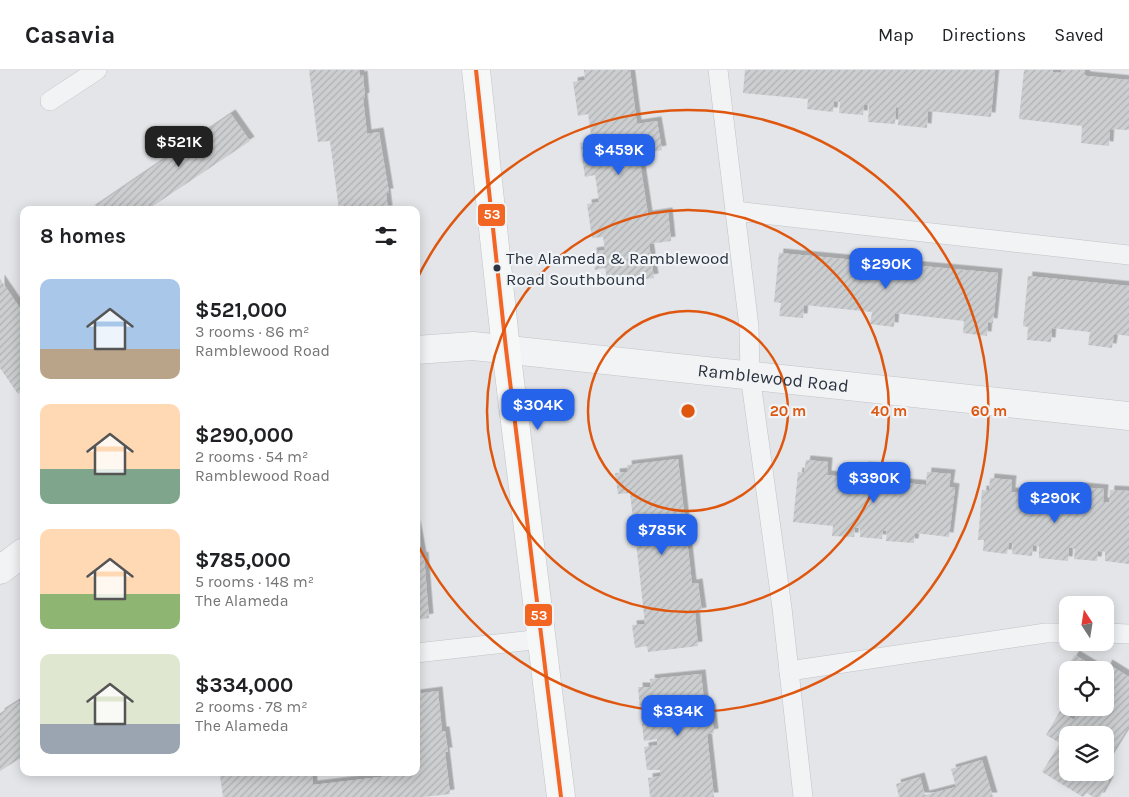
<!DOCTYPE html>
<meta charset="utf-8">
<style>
:root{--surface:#fff;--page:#f2f2f2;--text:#202124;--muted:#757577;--line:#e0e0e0;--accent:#2563eb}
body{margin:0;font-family:Karla,sans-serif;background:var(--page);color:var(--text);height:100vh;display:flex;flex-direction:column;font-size:19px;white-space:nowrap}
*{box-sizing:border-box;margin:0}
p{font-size:16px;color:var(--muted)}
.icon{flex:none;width:28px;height:28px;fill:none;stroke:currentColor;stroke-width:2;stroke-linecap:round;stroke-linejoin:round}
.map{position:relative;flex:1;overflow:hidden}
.panel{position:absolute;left:20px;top:136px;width:400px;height:570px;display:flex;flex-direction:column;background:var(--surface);border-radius:10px;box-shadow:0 2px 12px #0003}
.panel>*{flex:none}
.needle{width:32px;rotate:348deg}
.fabs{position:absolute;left:1059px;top:526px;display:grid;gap:10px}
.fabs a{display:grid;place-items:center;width:55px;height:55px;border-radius:10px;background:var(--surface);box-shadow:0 2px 12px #0003;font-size:25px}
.price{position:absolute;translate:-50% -42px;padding:0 11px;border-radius:10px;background:var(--accent);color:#fff;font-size:16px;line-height:32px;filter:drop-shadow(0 1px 2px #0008)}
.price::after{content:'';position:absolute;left:50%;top:30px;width:15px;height:11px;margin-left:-8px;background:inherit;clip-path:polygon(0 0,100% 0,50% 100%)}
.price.on{background:#222;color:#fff}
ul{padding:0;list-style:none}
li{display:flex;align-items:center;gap:15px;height:125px;padding:0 20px}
li span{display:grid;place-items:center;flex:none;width:140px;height:100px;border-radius:10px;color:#555}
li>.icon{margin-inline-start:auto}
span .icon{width:60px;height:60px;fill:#fffc;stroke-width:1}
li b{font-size:21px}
h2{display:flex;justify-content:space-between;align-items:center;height:60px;padding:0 20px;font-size:21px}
header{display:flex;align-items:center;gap:30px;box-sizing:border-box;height:70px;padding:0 25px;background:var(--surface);border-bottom:1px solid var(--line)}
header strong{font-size:24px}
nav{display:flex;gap:28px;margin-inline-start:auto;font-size:18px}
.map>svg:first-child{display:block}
</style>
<header>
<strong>Casavia</strong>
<nav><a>Map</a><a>Directions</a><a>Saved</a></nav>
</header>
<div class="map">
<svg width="1129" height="727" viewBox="0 0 1129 727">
<defs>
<pattern id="building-hatch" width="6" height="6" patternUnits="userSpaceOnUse" patternTransform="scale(1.25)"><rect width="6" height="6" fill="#ccced0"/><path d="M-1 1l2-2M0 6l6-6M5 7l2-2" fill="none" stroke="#afb2b4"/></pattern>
<filter id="shadow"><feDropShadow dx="4.5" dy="-4.5" stdDeviation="0" flood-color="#0004"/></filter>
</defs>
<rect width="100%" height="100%" fill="#e3e5e8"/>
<!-- building -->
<g fill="url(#building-hatch)" filter="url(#shadow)">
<path d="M309,0H359L360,6L363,5L365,27L363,28L367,64L379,62L389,123H386L388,140H339L330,71L318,72Z"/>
<path d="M584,0H630L637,54L657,51L662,80L639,85L648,145L668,142L671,171L649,174L654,208L608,214L605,198L595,200L592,182L605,180L603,167L592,168L587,134L599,132L595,105L585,107L580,73L592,71L588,44L578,46L573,12L585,10Z"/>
<path d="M745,0H995L991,47L928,41L927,58L898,55L899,38L896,37L895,54L868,52L869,35H864L863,45L839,43L840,32L834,31L833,42L807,39L808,29L743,23Z"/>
<path d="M1024,0H1053V2L1061,3L1062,0H1085V5L1087,6L1129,10V60L1110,59L1109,76L1081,73L1082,56L1019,49Z"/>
<path d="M231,44L250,71L147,140H90Z"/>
<path d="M779,183L998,203L993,253L988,252L987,266L963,263L964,251L895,243L894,257L870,254L872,242L804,235L803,248L779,246L781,233L774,232Z"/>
<path d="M1028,206L1129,216V266L1114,264L1112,278L1088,275L1090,262L1052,258L1051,272L1027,270L1028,257L1023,256Z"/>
<path d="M0,209L24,244V321L18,324L0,298Z"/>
<path d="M678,389L692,514L698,513L702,542L695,543L698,576L648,582L647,576L635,578L632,555L645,554L638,490L630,423L618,424L615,403L628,402L627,395Z"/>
<path d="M806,390L828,392L827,405L863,409L864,396L892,399L891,412H893L926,415L927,402L951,404L949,417L955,418L949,467L915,463L914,473L886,471L887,461L883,460L882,469L860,467V458H855L854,467L832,466L833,456L793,452L798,402L804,403Z"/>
<path d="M990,408L1012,410L1011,422L1077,429H1080L1081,417L1104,419L1103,432H1109L1110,420L1129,421V494L1105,491V482L1098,481L1097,491L1074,489L1075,479L1072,478H1069L1068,491L1039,488V476L1033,475L1032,486L1012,484L1013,473H1009L1007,484L983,481L984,470H978L982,420L989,421Z"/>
<path d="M416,454L422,487L424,486L429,548L416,550Z"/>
<path d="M1075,585L1100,600H1068V607L1062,604Z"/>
<path d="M1108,594L1129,607V656L1105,695V665H1068V702H1101L1099,705L1109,711L1100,727H1093L1087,723L1083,727L1042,702L1060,673L1046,665L1060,641L1074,650L1081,638H1105V600Z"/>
<path d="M701,604L705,639L711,638L714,663L707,664L714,727H650L648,708L661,706L660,702V700H647L644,677L657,675V669L644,671L641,647L654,645L653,638L640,639L638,617H651L650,609Z"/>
<path d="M438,621L442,661H445L448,682H445L450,724L423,727H223L220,706L252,702H312L313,715L398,705V702H416V624Z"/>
<path d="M19,631L24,639V686L0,701V643Z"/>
<path d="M982,690L993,727H899L896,714L920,707L925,725L956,717L951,699Z"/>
</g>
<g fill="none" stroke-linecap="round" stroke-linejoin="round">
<!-- lane casing -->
<g stroke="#c1c3c6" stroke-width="20">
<g id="lane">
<path d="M718,0L749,257L750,305L782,538L803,727"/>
<path d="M50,31L97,0"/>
<path d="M735,141L1129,185"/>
<path d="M1105,563L1129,564"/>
<path d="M416,583L542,569"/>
<path d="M789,601L1046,563H1068"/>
</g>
</g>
<!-- street casing -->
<g stroke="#c1c3c6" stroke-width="29">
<g id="street">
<path id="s1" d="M416,280L473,276L1129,346"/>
<path d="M0,500L24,482"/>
</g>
</g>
<!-- secondary casing -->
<g stroke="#c1c3c6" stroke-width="29">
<path id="secondary" d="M476,0L506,279L561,727"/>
</g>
<!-- lane -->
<use href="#lane" stroke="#f2f3f5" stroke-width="19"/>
<!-- street -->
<use href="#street" stroke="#f2f3f5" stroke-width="28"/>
<!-- secondary -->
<use href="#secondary" stroke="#f6f7f7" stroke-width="28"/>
<!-- bus-1 casing -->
<g stroke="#f1f4f7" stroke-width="8">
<path id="bus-1" d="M476,0L506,279L561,727"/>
</g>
<!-- bus-1 -->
<use href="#bus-1" stroke="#f26522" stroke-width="4"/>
</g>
<!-- distance rings -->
<g fill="none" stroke="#df570f" stroke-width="2.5">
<circle cx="688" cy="341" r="100"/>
<circle cx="688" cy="341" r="201"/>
<path d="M416 211A301 301 0 1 1 416 471"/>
</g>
<!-- markers -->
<circle fill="#2b3440" stroke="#f1f4f7" stroke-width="2" cx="497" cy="198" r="4.5"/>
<g text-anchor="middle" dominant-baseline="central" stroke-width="4.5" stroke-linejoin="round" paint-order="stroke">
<!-- bus labels -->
<g font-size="17" fill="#2b3440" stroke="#f1f4f7" text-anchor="start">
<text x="506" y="188">The Alameda &amp; Ramblewood<tspan x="506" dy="21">Road Southbound</tspan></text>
</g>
<!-- street labels -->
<g font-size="18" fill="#2b3440" stroke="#f1f4f7">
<text stroke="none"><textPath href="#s1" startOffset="359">Ramblewood Road</textPath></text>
</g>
</g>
<circle cx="688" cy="341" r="8" fill="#df570f" stroke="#f1f4f7" stroke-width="2.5"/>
<g font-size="15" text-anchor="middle" font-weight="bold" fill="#df570f" stroke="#f1f4f7" stroke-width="4.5" stroke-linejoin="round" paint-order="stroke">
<text x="788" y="346">20 m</text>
<text x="889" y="346">40 m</text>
<text x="989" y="346">60 m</text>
</g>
<g stroke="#f1f4f7" stroke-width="2">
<rect x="477" y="133" width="29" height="24" rx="5" fill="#f26522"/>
<rect x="524" y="533" width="29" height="24" rx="5" fill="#f26522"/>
</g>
<g font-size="14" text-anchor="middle" font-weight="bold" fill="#fff">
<text x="492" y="149">53</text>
<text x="539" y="550">53</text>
</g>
</svg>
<div class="fabs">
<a><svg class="needle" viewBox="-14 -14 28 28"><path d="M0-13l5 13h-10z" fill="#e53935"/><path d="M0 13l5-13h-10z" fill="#757577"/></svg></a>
<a><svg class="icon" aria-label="locate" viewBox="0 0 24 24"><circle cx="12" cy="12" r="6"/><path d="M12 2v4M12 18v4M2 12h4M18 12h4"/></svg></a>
<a><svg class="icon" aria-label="layers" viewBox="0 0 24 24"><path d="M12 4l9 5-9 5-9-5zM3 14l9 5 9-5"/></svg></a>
</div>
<b class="price on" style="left:179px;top:98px">$521K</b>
<b class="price" style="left:619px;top:106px">$459K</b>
<b class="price" style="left:886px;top:220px">$290K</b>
<b class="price" style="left:538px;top:361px">$304K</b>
<b class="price" style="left:874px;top:434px">$390K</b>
<b class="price" style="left:1055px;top:454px">$290K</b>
<b class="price" style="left:662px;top:486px">$785K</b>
<b class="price" style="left:678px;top:667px">$334K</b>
<section class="panel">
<h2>8 homes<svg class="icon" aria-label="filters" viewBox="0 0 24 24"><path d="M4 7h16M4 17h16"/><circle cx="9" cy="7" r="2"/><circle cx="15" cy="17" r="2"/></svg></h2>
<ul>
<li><span style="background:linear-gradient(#a9c7e8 70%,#b9a48a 0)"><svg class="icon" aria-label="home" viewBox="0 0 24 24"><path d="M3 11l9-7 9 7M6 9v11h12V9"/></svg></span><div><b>$521,000</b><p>3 rooms · 86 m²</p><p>Ramblewood Road</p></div></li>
<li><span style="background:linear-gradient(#ffd9b3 65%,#7fa58c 0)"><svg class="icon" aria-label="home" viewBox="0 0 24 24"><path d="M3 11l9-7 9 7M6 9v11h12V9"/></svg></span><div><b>$290,000</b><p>2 rooms · 54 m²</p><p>Ramblewood Road</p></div></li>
<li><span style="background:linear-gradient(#ffd9b3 65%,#8fb573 0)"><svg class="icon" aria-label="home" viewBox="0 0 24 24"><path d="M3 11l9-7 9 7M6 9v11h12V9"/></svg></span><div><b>$785,000</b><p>5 rooms · 148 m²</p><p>The Alameda</p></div></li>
<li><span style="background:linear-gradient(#dfe7d0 70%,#9aa5b1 0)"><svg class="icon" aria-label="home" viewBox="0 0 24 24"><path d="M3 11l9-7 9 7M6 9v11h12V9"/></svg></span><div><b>$334,000</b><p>2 rooms · 78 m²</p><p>The Alameda</p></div></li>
</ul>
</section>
</div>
